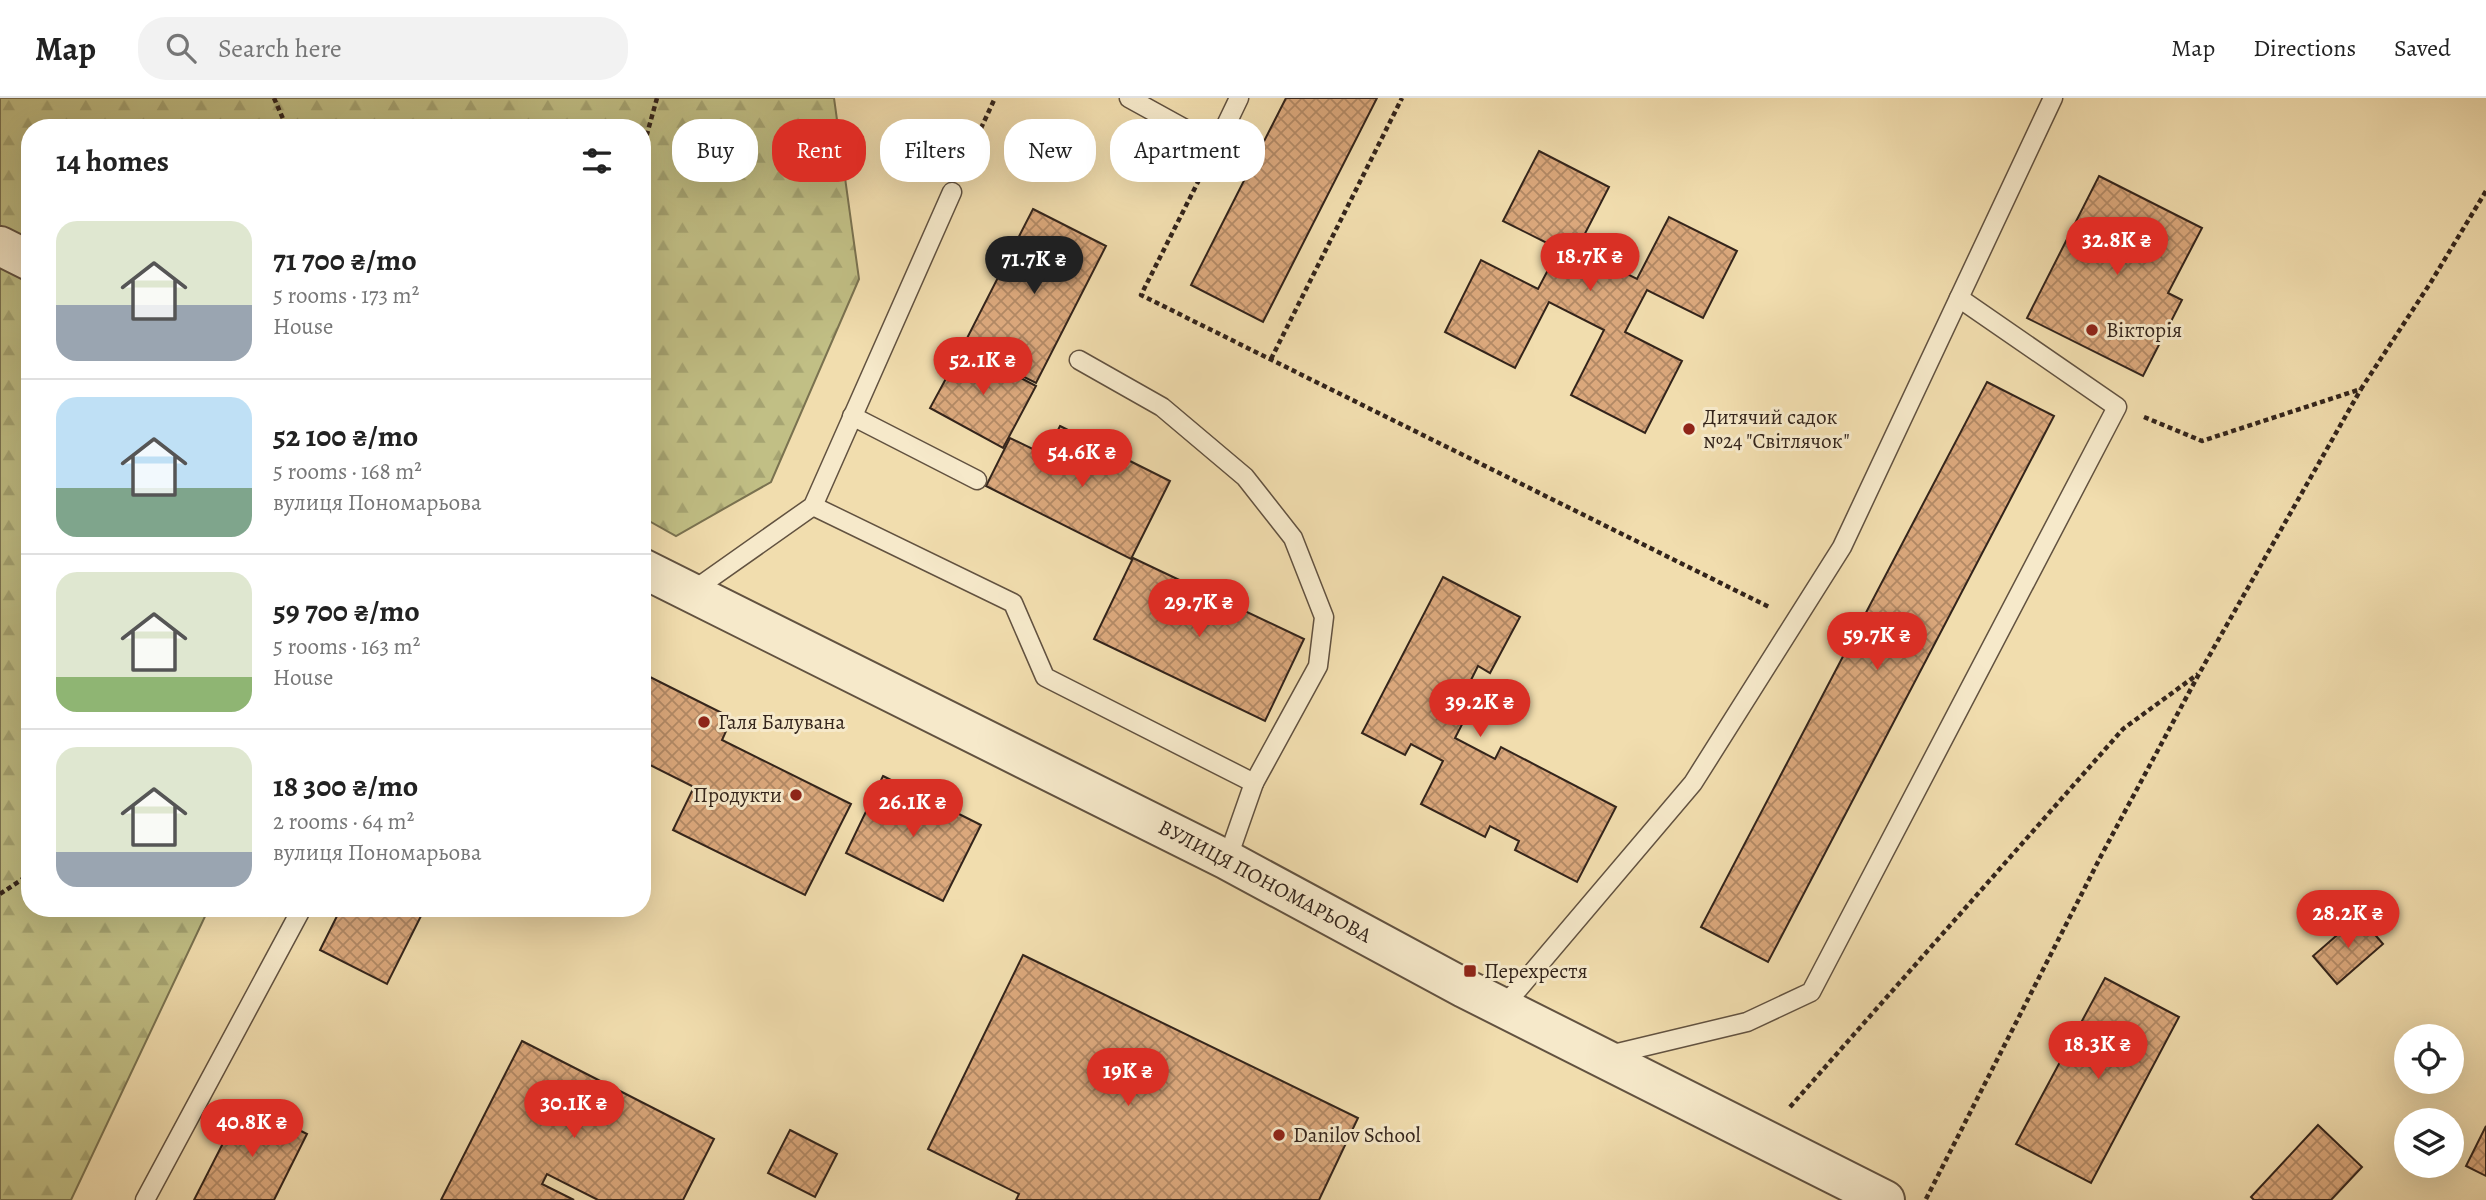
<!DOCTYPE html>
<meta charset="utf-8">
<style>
:root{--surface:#fff;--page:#f2f2f2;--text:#222;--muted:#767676;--line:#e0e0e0;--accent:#d93025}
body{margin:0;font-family:Alegreya,serif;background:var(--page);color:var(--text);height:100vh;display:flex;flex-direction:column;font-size:26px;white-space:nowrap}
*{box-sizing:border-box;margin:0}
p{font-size:23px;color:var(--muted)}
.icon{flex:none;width:38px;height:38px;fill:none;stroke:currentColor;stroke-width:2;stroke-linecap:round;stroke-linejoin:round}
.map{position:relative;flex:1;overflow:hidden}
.drawer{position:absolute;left:21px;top:21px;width:630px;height:798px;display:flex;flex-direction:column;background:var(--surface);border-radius:28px;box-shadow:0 7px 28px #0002}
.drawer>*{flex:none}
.banner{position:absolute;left:672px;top:21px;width:665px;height:63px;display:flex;gap:14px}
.fabs{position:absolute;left:2394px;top:926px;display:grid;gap:14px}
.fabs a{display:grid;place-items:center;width:70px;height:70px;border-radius:50%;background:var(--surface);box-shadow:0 7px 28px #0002;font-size:35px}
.price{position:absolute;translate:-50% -60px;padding:0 16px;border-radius:24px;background:var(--accent);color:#fff;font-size:23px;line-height:46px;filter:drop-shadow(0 2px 4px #0008)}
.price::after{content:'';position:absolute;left:50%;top:42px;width:21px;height:16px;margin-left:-10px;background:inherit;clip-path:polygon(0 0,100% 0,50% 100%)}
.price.current{background:#222;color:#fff}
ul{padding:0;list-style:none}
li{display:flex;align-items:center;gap:21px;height:175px;padding:0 35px}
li+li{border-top:2px solid var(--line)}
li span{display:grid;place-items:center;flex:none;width:196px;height:140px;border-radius:21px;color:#555}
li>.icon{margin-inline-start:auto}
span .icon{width:84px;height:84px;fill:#fffc;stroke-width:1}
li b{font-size:30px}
h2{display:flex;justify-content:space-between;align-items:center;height:84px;padding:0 35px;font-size:30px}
.pill{padding:0 24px;border-radius:28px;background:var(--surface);box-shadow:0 7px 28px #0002;font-size:24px;line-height:63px}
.pill.current{background:var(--accent);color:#fff}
header{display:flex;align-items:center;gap:42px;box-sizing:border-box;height:98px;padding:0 35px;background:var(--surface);border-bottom:2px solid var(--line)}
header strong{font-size:33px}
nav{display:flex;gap:38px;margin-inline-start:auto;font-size:24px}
.search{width:490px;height:63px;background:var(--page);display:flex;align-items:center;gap:18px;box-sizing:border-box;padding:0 24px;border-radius:28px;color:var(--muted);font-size:26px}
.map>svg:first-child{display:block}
</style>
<header>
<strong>Map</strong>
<div class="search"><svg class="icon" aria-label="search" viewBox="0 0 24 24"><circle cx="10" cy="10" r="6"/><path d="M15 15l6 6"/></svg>Search here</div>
<nav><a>Map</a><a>Directions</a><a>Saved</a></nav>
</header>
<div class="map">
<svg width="2486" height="1102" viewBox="0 0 2486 1102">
<defs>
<pattern id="forest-firs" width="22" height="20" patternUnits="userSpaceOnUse" patternTransform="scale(1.75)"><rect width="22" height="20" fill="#c1bf85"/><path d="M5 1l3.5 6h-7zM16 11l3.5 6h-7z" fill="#a6a472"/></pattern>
<pattern id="building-cross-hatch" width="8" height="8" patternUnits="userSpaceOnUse" patternTransform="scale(1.75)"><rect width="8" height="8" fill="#dba87c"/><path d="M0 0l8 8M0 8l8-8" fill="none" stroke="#b28965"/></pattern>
</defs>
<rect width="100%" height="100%" fill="#f1ddae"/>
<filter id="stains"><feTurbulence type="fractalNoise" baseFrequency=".00286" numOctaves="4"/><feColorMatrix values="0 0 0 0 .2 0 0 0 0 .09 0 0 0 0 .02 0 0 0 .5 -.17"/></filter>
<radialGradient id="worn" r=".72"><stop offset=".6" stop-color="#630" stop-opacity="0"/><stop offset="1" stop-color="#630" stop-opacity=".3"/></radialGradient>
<!-- forest -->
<path fill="url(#forest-firs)" stroke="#7a7250" stroke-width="2" d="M0,0H834L859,181L771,384L676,438L642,419V30H30V810H209L71,1102H0Z"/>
<!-- building -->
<g fill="url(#building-cross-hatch)" stroke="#33241b" stroke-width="2">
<path d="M1286,0H1377L1263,224L1191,187Z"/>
<path d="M1539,53L1609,89L1577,151L1637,181L1669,119L1737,153L1703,220L1647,192L1625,234L1682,263L1645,335L1571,297L1604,232L1549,204L1515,270L1445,234L1481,162L1538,191L1559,151L1503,123Z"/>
<path d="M2099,78L2202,130L2168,195L2182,202L2143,278L2027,220Z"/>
<path d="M1033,111L1106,148L1036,285L963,248Z"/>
<path d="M963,249L1036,288L1003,350L930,310Z"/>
<path d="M1987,284L2054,318L1768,864L1701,829Z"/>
<path d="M1060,328L1170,383L1131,461L986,388L1010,340L1045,357Z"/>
<path d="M1133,460L1304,541L1265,623L1094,541Z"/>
<path d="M1443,479L1520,519L1490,575L1478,568L1459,606L1470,611L1455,640L1495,661L1501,649L1616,709L1577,784L1515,752L1519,743L1490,728L1485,739L1421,706L1443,663L1411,646L1405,657L1362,635Z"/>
<path d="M642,575L732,620L722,642L851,706L805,797L673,732L694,689L642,663Z"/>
<path d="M883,678L981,727L943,803L846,755Z"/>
<path d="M341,810H425L387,886L320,852Z"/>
<path d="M2359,818L2383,846L2337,886L2313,858Z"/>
<path d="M1023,857L1358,1020L1319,1102H1016L1019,1096L928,1051Z"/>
<path d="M2105,880L2179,919L2091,1085L2016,1046Z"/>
<path d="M522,943L714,1041L683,1102H598L547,1076L542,1086L574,1102H441Z"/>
<path d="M244,1004L307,1036L274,1102H194Z"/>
<path d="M2318,1027L2362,1069L2331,1102H2254L2251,1099Z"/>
<path d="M2486,1028V1078L2466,1068Z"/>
<path d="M790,1032L837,1056L815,1099L768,1075Z"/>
</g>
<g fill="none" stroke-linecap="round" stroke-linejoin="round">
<!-- service casing -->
<g stroke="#625240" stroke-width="21">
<g id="service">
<path d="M1129,0L1216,48L1239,0"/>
<path d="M1079,262L1162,309L1245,379L1293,440L1324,519L1318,568L1254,685"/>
<path d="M852,318L977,382"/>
<path d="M813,408L1013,505L1045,579L1254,685L1227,762"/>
<path d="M691,494L813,408L952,94"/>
<path d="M1503,909L1693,685L1842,449L2053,0"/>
<path d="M1609,957L1747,924L1811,894L2117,309L1959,200"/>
<path d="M145,1102L302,810"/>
</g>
</g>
<!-- tertiary casing -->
<g stroke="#625240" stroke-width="42">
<g id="tertiary">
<path d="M0,148L30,163"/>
<path d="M642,470L1227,762L1464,890L1885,1102"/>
</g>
</g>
<!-- path -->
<g stroke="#33241b" stroke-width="4.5" stroke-dasharray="5 3.5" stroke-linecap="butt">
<path d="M274,0L287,30"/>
<path d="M642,54L657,0"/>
<path d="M963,69L995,0"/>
<path d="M1203,74L1141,197L1771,510"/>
<path d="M1271,261L1402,0"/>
<path d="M2144,319L2202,343L2361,291L2431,184L2486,93"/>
<path d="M0,796L30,776"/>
<path d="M1790,1009L2123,631L2198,576"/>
<path d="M1926,1101L2102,756L2200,574L2361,291"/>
</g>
<!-- service -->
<use href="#service" stroke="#f6e9ca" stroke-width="18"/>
<!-- tertiary -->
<use href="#tertiary" stroke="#f6e9ca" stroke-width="38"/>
</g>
<!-- markers -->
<g fill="#8f2418" stroke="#f6e9ca" stroke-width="2.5">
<circle cx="2092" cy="232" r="7"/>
<circle cx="1689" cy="331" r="7"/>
<circle cx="704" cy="624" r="7"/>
<circle cx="796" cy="697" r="7"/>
<rect x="1463" y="866" width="14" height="14" rx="3.5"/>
<circle cx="1279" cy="1037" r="7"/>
</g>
<g text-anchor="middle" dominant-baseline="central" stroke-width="6" stroke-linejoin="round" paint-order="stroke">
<!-- poi labels -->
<g font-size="21" fill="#33241b" stroke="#f6e9ca" text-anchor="start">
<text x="2106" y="232">Вікторія</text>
<text x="1703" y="319">Дитячий садок<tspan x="1703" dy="24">№24 "Світлячок"</tspan></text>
<text x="718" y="624">Галя Балувана</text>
<text x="782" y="697" text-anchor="end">Продукти</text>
<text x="1484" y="873">Перехрестя</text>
<text x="1293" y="1037">Danilov School</text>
</g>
<!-- street labels -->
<g font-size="21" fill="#33241b" stroke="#f6e9ca">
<text transform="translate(1265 783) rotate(28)">ВУЛИЦЯ ПОНОМАРЬОВА</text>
</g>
</g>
<rect width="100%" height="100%" filter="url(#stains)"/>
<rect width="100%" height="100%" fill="url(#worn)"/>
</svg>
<div class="fabs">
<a><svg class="icon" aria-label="locate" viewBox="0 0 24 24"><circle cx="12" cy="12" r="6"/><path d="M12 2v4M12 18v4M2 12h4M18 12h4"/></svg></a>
<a><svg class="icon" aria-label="layers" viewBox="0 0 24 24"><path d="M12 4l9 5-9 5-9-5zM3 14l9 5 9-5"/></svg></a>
</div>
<b class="price" style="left:2117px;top:179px">32.8K ₴</b>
<b class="price" style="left:1590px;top:195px">18.7K ₴</b>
<b class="price current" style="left:1034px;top:198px">71.7K ₴</b>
<b class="price" style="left:983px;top:299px">52.1K ₴</b>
<b class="price" style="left:1082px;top:391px">54.6K ₴</b>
<b class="price" style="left:1199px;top:541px">29.7K ₴</b>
<b class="price" style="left:1877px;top:574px">59.7K ₴</b>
<b class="price" style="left:1480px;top:641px">39.2K ₴</b>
<b class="price" style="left:913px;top:741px">26.1K ₴</b>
<b class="price" style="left:2348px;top:852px">28.2K ₴</b>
<b class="price" style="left:2098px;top:983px">18.3K ₴</b>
<b class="price" style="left:1128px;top:1010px">19K ₴</b>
<b class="price" style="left:574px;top:1042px">30.1K ₴</b>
<b class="price" style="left:252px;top:1061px">40.8K ₴</b>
<div class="banner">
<a class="pill">Buy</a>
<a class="pill current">Rent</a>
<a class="pill">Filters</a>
<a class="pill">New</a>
<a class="pill">Apartment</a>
</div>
<section class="drawer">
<h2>14 homes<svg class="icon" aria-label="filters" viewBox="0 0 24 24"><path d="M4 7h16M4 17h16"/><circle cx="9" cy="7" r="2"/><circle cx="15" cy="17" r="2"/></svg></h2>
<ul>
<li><span style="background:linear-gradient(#dfe7d0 60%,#9aa5b1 0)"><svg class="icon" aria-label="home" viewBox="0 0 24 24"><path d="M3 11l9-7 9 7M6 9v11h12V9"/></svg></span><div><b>71 700 ₴/mo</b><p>5 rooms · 173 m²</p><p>House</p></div></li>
<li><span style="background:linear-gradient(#bfe0f5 65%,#7fa58c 0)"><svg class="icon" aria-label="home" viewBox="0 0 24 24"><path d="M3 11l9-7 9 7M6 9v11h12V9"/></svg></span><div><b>52 100 ₴/mo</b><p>5 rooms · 168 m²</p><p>вулиця Пономарьова</p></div></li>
<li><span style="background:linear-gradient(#dfe7d0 75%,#8fb573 0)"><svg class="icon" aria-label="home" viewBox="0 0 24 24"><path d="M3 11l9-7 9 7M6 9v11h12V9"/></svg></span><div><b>59 700 ₴/mo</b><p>5 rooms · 163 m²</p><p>House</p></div></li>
<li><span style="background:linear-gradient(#dfe7d0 75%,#9aa5b1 0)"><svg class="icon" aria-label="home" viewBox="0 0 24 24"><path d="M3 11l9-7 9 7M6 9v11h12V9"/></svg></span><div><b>18 300 ₴/mo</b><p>2 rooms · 64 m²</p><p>вулиця Пономарьова</p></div></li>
</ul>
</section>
</div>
